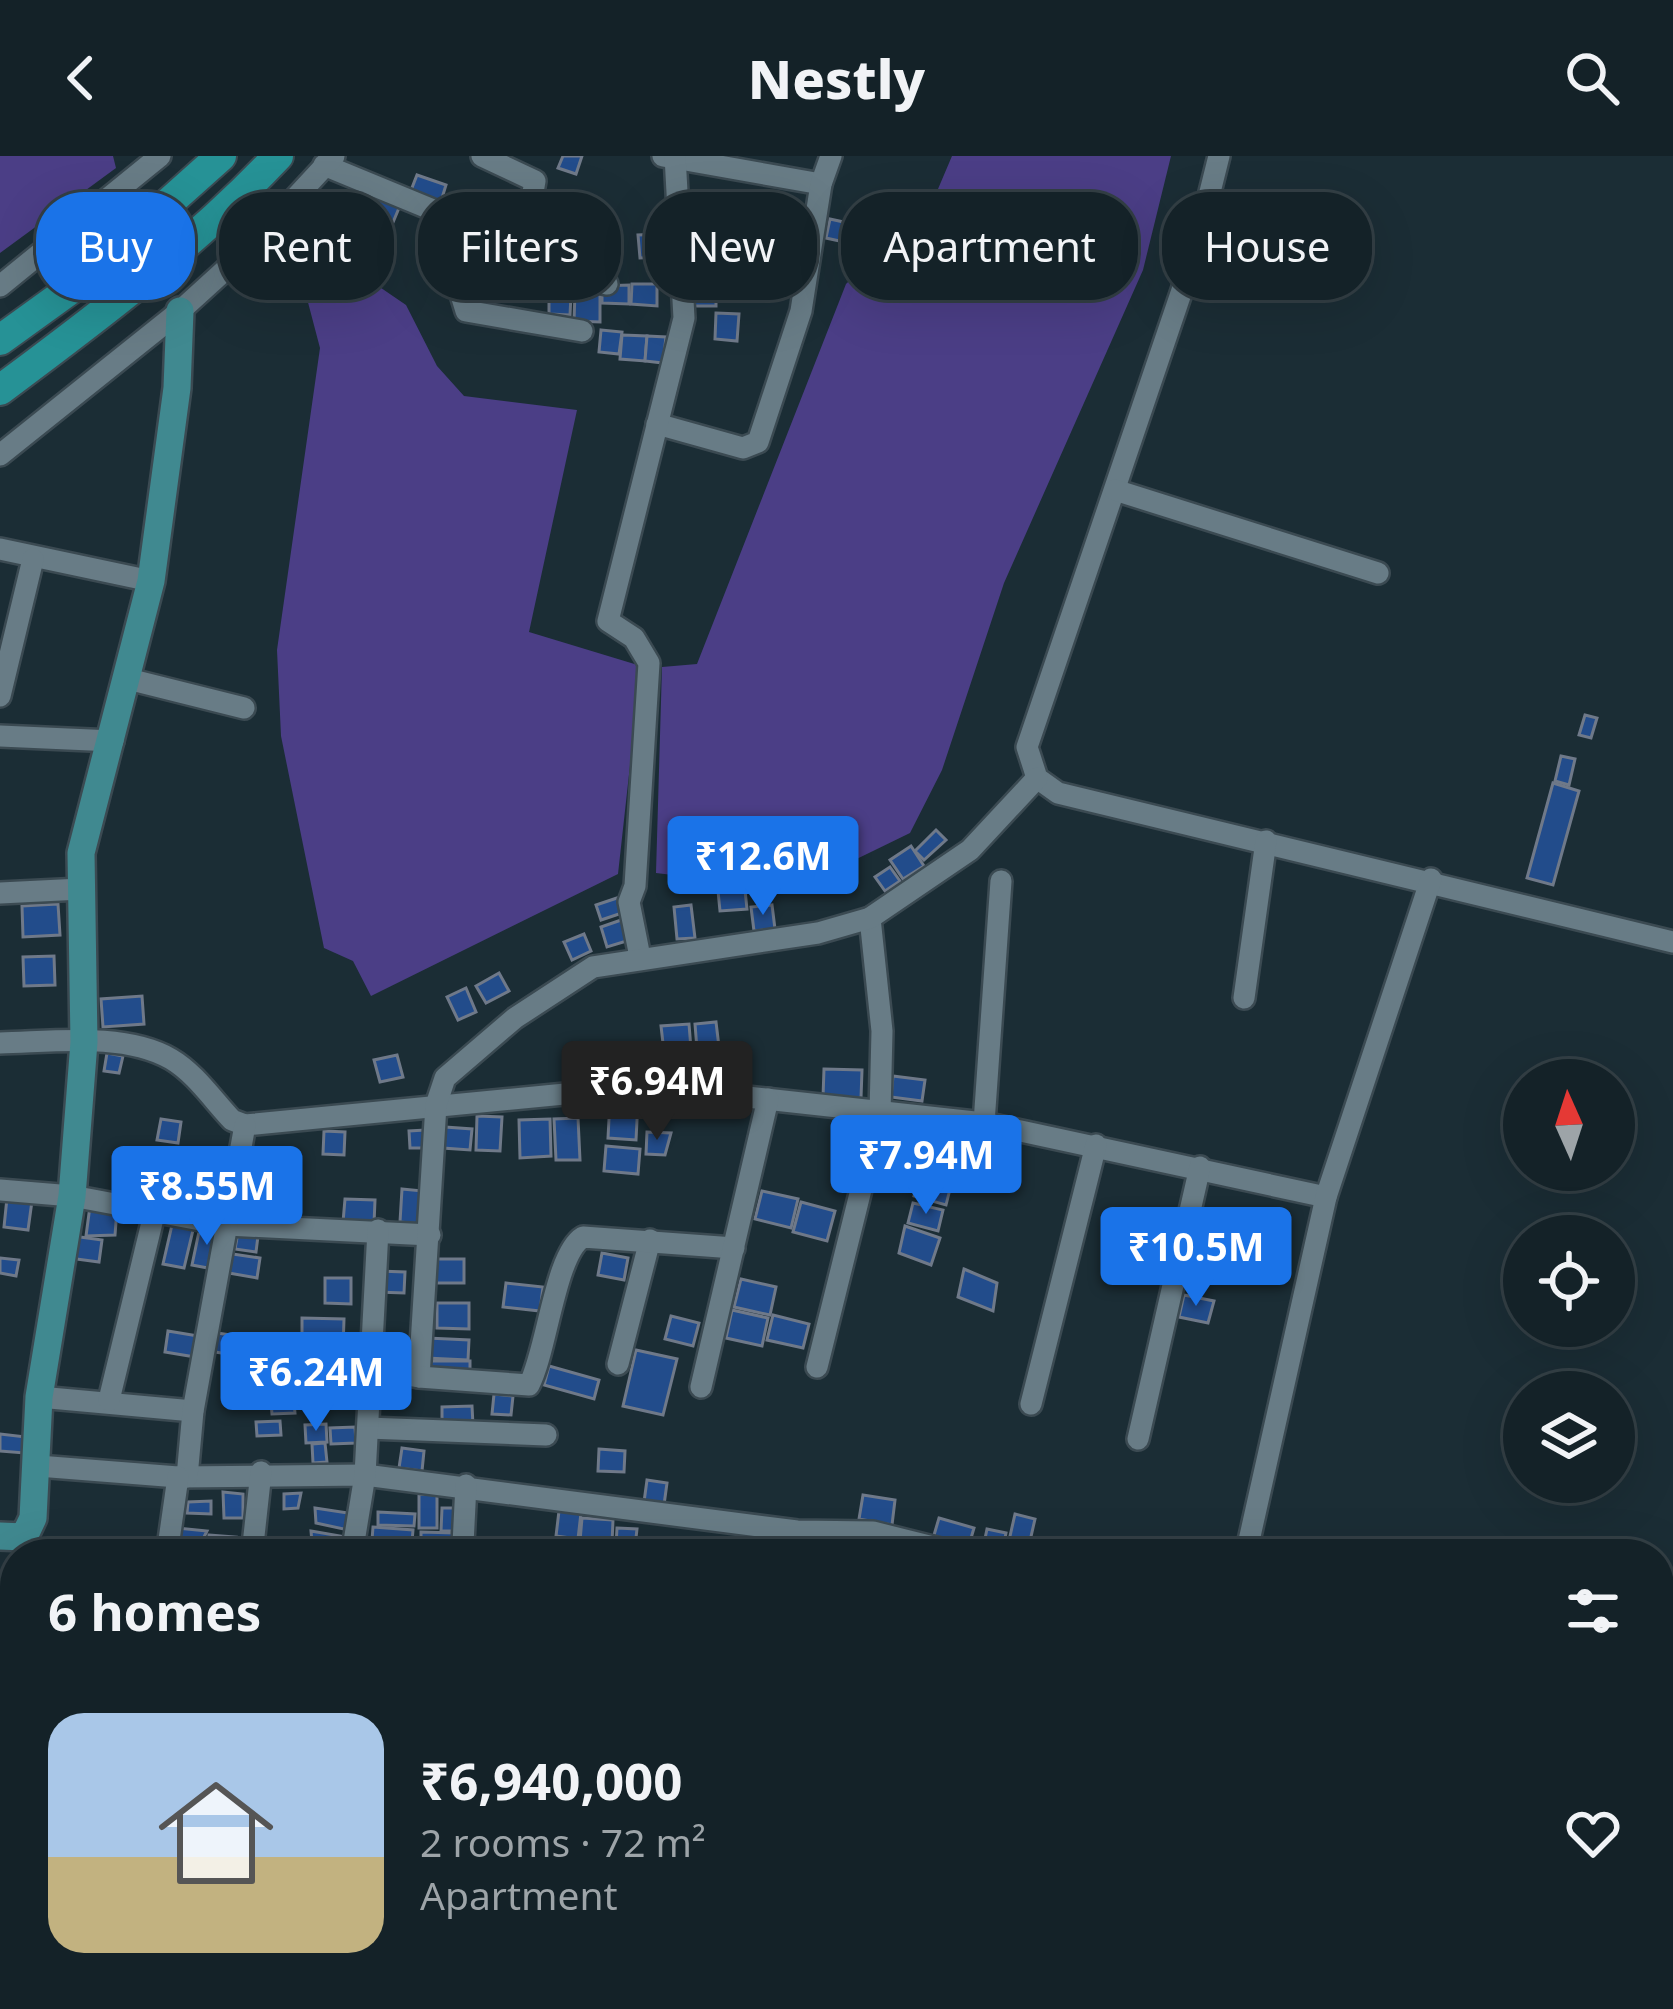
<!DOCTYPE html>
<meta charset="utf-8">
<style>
:root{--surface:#142228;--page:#1d2a30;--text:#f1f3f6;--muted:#9da4a8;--line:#333f45;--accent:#1a73e8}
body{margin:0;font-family:"Noto Sans",sans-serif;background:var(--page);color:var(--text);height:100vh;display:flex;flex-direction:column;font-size:45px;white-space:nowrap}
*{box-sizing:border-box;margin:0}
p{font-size:39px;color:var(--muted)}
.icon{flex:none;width:66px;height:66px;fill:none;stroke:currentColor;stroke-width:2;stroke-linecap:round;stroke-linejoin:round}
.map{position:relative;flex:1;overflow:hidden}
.details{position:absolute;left:0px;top:1383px;width:1674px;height:471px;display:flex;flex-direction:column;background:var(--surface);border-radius:48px 48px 0 0;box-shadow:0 12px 48px #0002,0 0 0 3px var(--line)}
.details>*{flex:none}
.top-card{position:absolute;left:36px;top:36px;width:1602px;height:108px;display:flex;gap:24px}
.needle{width:78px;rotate:357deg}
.tools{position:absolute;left:1503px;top:903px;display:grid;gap:24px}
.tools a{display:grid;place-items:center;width:132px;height:132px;border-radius:50%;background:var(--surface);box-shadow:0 12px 48px #0002,0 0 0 3px var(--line);font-size:60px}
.price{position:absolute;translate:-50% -102px;padding:0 27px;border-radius:12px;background:var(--accent);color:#fff;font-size:39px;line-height:78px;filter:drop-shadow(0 3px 6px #0008)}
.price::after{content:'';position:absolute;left:50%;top:72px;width:36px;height:27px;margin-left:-18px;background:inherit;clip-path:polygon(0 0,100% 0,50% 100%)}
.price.on{background:#222;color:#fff}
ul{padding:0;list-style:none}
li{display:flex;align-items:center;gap:36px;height:300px;padding:0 48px}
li+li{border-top:3px solid var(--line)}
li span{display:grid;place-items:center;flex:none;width:336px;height:240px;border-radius:36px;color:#555}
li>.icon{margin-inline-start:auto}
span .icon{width:144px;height:144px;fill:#fffc;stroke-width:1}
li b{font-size:51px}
h2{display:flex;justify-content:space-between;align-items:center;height:144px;padding:0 48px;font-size:51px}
.tag{padding:0 42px;border-radius:48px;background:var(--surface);box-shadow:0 12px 48px #0002,0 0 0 3px var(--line);font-size:42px;line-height:108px}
.tag.on{background:var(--accent);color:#fff}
header{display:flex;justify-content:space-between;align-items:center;height:156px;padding:0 48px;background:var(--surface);font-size:54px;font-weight:800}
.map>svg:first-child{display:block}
</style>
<header><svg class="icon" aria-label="back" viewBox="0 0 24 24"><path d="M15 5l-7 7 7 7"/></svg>Nestly<svg class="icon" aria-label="search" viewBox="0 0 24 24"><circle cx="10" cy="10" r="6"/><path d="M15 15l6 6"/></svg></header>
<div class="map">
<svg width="1673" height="1853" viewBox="0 0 1673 1853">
<rect width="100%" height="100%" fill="#1b2d35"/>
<!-- water -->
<g fill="#4b3e86">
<path d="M0,0H113L116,12L0,97Z"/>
<path d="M952,0H1171L1143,114L1004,427L942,614L910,677L834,714L698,722L656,717L662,511L697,508L846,128L879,96L910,99Z"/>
<path d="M327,95L406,149L437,210L464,240L577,254L529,476L641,510L618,718L371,840L353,805L324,792L281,580L277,494L320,192L300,116Z"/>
</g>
<!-- building -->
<g fill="#224c8b" stroke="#6f7989" stroke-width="3">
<path d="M563,0H582L576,18L558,12Z"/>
<path d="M417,19L446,29L438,55L408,42Z"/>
<path d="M546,35L562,36L561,58L543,56Z"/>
<path d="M714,36L743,38V66L714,65Z"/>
<path d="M371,39L399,52L381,95L353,75Z"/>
<path d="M830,63L848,67L844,86L826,82Z"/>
<path d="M761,64L794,72L792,87L757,79Z"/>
<path d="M573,66L606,68L604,90L574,88Z"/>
<path d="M714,71L715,99L686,100L685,72Z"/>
<path d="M743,74L745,100H717L716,75Z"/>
<path d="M661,78L663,101L640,102L638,79Z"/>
<path d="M534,81L560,85L557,108L531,105Z"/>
<path d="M763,83L797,89L794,102L760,95Z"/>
<path d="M722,103L745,106L743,129L720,127Z"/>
<path d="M632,128H657V150L631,148Z"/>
<path d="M629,129V148L602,147V130Z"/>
<rect x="687" y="130" width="29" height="20"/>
<path d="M575,136L600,137V166L574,165Z"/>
<path d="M549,138L571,139L570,159L549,158Z"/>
<path d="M716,157L739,158L737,185L715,183Z"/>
<path d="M601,174L622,176L619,198L599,196Z"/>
<path d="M622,179L647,180L645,205L620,203Z"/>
<path d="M647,180L666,181L663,207L645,205Z"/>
<path d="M1585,559L1597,562L1591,582L1579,579Z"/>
<path d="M1561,600L1575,603L1569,629L1555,625Z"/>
<path d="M1553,627L1579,635L1553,729L1527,722Z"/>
<path d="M936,674L946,684L924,704L915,695Z"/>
<path d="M911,690L924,710L903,723L890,704Z"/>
<path d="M890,711L900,725L885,735L875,721Z"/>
<path d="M745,734L747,753L720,755L718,735Z"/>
<path d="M617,742L622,757L601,764L596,749Z"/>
<path d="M58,748L60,779L23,781L22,750Z"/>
<path d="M691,749L695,782L677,783L674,751Z"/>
<path d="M772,749L775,773L754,775L751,751Z"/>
<path d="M624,763L630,784L607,791L601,771Z"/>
<path d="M584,778L591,795L572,804L564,786Z"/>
<path d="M54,800L55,829L24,830L23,801Z"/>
<path d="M499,817L509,835L486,847L476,830Z"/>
<path d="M466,832L476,856L458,864L447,841Z"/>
<path d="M142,840L144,868L103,871L101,843Z"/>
<path d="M716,866L719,891L697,893L695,868Z"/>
<path d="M689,868L691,893L664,896L661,870Z"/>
<path d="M107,897L123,900L119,917L104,915Z"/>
<path d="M397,899L403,921L380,926L374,904Z"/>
<path d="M824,913L862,914L861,942L823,941Z"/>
<path d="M893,920L925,924L922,945L891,941Z"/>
<path d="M610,944L638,945L636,984L608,982Z"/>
<path d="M477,960L502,961L500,995L476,994Z"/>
<path d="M578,962L580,1004H556L554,963Z"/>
<path d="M161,963L181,966L178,987L157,984Z"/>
<path d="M550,963L551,1000L520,1002L519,964Z"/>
<path d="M445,971L472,973L470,994L443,992Z"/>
<path d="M425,974V992H410L409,975Z"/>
<path d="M324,975L345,976L344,999L323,998Z"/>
<path d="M647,976L671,977L665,999L646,998Z"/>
<path d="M606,990L640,993L638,1018L604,1015Z"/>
<path d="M921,1013L953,1021L946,1049L914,1040Z"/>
<path d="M154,1021L169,1023L166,1043L151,1041Z"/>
<path d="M402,1033L423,1035L420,1068L400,1066Z"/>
<path d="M762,1035L798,1043L791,1072L755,1063Z"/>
<path d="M7,1042L32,1045L28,1074L4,1071Z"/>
<path d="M238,1043L261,1046L259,1063L236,1060Z"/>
<path d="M345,1043L375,1044L374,1068L343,1066Z"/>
<path d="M801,1046L835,1055L827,1085L793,1076Z"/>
<path d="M913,1047L943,1054L938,1075L908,1067Z"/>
<path d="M90,1050L117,1053L115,1079L86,1080Z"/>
<path d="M172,1069L193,1074L184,1112L163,1108Z"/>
<path d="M905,1070L940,1082L931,1109L899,1097Z"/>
<path d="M200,1071L222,1076L213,1113L192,1109Z"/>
<path d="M238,1076L258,1080L256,1096L235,1093Z"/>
<path d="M73,1080L102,1084L99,1106L69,1102Z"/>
<path d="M226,1097L260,1102L257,1122L223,1116Z"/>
<path d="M602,1097L628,1102L624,1124L598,1119Z"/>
<path d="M0,1102L19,1104L16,1120L0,1117Z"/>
<rect x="435" y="1103" width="29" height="24"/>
<path d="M964,1113L997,1127L993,1155L958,1141Z"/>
<path d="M378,1115L405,1116L404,1137L377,1136Z"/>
<path d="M325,1122H351V1148L325,1147Z"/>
<path d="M741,1123L776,1131L770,1159L734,1151Z"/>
<path d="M506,1127L543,1131L540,1155L503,1151Z"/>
<path d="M1184,1139L1214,1145L1208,1167L1179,1161Z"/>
<path d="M437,1147H469V1173L437,1172Z"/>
<path d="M732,1154L768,1162L762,1190L726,1182Z"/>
<path d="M773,1159L809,1168L803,1192L767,1184Z"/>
<path d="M671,1160L699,1167L693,1190L665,1183Z"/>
<path d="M302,1162L344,1163L343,1193L302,1192Z"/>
<path d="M168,1175L198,1180L195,1201L165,1196Z"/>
<path d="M210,1176L238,1180L235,1199L208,1195Z"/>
<path d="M427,1182L469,1184L468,1204L426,1202Z"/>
<path d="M636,1194L677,1203L663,1259L623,1250Z"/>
<rect x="428" y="1205" width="42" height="15"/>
<path d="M549,1210L599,1224L594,1243L544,1229Z"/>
<path d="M293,1236L295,1257L272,1258L270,1237Z"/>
<path d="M494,1238L513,1240L511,1259L492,1258Z"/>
<path d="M472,1250L473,1269L442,1270V1251Z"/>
<path d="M280,1265L281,1279L257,1280L256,1266Z"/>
<path d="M326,1268L327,1286L306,1287L305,1269Z"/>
<path d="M355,1271L356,1287L331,1288L330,1272Z"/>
<path d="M0,1278L26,1281L24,1297L0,1295Z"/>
<path d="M325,1287L327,1306L313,1307L312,1288Z"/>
<path d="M402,1292L424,1295L422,1315L399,1312Z"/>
<path d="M599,1293L625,1295L624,1316L598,1315Z"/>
<path d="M647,1324L667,1327L664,1349L644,1346Z"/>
<path d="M223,1336L243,1338V1362H224Z"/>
<path d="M301,1337L298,1352L284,1353V1338Z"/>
<path d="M419,1338L437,1339V1372H419Z"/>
<path d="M863,1339L895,1344L892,1369L859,1363Z"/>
<path d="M211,1345V1358L187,1357L188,1346Z"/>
<path d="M315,1352L348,1357V1374L316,1367Z"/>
<path d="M442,1352H457V1375H441Z"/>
<path d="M559,1355L581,1357L578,1383L556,1380Z"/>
<path d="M378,1356L415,1358L414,1370L378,1369Z"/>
<path d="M1015,1358L1035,1363L1027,1398H1006Z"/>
<path d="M582,1362L613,1364L612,1387L580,1385Z"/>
<path d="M939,1362L974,1372L969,1389L964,1387L962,1394L932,1386Z"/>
<path d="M373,1371L413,1374L412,1386L372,1384Z"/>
<path d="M177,1372L207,1375L200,1389L175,1385Z"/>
<path d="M617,1372L637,1373L635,1391L616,1390Z"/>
<path d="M987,1373L1006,1377L1002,1398L982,1397Z"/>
<path d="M311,1375L346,1381L348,1387L340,1398H313Z"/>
<path d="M421,1376L455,1377V1390L421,1388Z"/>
<path d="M209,1379L236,1381L232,1394L208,1392Z"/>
<path d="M555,1383L577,1386L575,1398H553Z"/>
<path d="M1032,1385L1057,1391L1055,1398H1029Z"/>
<path d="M111,1839L146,1841L138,1853H128L110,1851Z"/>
<path d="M266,1839L303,1844L302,1853L262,1851Z"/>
</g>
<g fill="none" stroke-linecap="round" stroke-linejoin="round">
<!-- minor casing -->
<g stroke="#3b4a52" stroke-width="26">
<g id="minor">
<path d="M482,0L535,25L520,110"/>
<path d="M663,0L821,28"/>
<path d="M1219,0L1195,96L1027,591L1037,622L1058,637L1673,786"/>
<path d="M324,9L433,54L498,103L607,128"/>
<path d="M474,84L462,142L466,155L582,175"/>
<path d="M0,130L160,0"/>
<path d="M657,268L743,292L758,286L801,155L821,28L831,0"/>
<path d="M0,299L180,155L246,95L334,0"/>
<path d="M1115,334L1378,417"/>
<path d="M0,393L151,425"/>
<path d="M128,523L244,552"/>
<path d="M0,540L33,403"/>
<path d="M0,580L113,585"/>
<path d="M0,737L81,733"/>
<path d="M640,801L629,746L635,730L649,507L634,482L608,465L684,162L675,0"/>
<path d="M1244,842L1266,685"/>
<path d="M0,887C52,886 124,876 171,903C195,917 213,944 232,964L245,969L647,930L984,967L1326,1041"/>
<path d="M984,967L1001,725"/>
<path d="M0,1034L72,1040L227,1069L430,1079"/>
<path d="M618,1208L650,1084"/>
<path d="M817,1211L880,957L882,875L870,762"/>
<path d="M368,1212L419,1221L436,949L445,922L515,862L593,811L818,777L870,762L970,694L1037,622"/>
<path d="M419,1221L529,1229C547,1195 555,1098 583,1081L734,1092"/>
<path d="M701,1231L768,943"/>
<path d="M39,1241L193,1255"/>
<path d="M109,1244L155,1054"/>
<path d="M1031,1248L1096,989"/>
<path d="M368,1272L546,1279"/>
<path d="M1138,1283L1200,1011"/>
<path d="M38,1310L178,1321L365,1319L797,1375L873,1376L961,1398"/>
<path d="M187,1321L193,1255L245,969"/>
<path d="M466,1329L463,1388L481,1398"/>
<path d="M167,1398L178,1321"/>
<path d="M252,1398L261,1316"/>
<path d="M352,1398L365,1319L378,1074"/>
<path d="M1246,1398L1326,1041L1431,723"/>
<path d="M0,1612L15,1614"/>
<path d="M0,1734L15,1737"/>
<path d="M0,1825H3"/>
<path d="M163,1853L165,1839"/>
<path d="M320,1853L322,1839"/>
</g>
</g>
<!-- major casing -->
<g stroke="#3b4a52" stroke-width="32">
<path id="major" d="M0,1380L24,1381L33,1362L39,1241L72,1040L84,886L81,697L151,425L177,232L180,155"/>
</g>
<!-- highway casing -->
<g stroke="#3b4a52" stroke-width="34">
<g id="highway">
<path d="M0,184L79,127L221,0"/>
<path d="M0,234C98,161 194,89 278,0"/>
</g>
</g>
<!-- minor -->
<use href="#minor" stroke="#687c86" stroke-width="21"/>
<!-- major -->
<use href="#major" stroke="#408990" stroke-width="27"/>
<!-- highway -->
<use href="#highway" stroke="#269296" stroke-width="30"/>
</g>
</svg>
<div class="tools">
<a><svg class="needle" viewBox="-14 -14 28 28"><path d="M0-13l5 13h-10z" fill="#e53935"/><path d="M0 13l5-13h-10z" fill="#9da4a8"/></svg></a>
<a><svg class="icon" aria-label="locate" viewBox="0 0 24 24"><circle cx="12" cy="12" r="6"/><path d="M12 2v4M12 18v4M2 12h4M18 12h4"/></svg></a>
<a><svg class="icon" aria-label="layers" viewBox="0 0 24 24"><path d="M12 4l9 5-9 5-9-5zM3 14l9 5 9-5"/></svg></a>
</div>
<b class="price" style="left:763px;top:762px">₹12.6M</b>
<b class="price on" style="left:657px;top:987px">₹6.94M</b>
<b class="price" style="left:926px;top:1061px">₹7.94M</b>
<b class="price" style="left:207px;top:1092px">₹8.55M</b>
<b class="price" style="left:1196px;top:1153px">₹10.5M</b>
<b class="price" style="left:316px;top:1278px">₹6.24M</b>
<div class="top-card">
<a class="tag on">Buy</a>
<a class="tag">Rent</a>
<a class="tag">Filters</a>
<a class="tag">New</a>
<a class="tag">Apartment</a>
<a class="tag">House</a>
</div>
<section class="details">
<h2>6 homes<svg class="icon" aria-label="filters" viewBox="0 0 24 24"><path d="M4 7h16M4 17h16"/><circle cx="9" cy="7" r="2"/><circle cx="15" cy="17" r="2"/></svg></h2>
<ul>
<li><span style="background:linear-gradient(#a9c7e8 60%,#c2b280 0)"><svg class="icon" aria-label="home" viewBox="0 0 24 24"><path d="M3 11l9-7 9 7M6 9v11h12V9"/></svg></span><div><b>₹6,940,000</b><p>2 rooms · 72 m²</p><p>Apartment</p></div><svg class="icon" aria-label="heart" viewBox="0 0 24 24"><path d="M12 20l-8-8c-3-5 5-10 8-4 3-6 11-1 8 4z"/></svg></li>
</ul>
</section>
</div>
